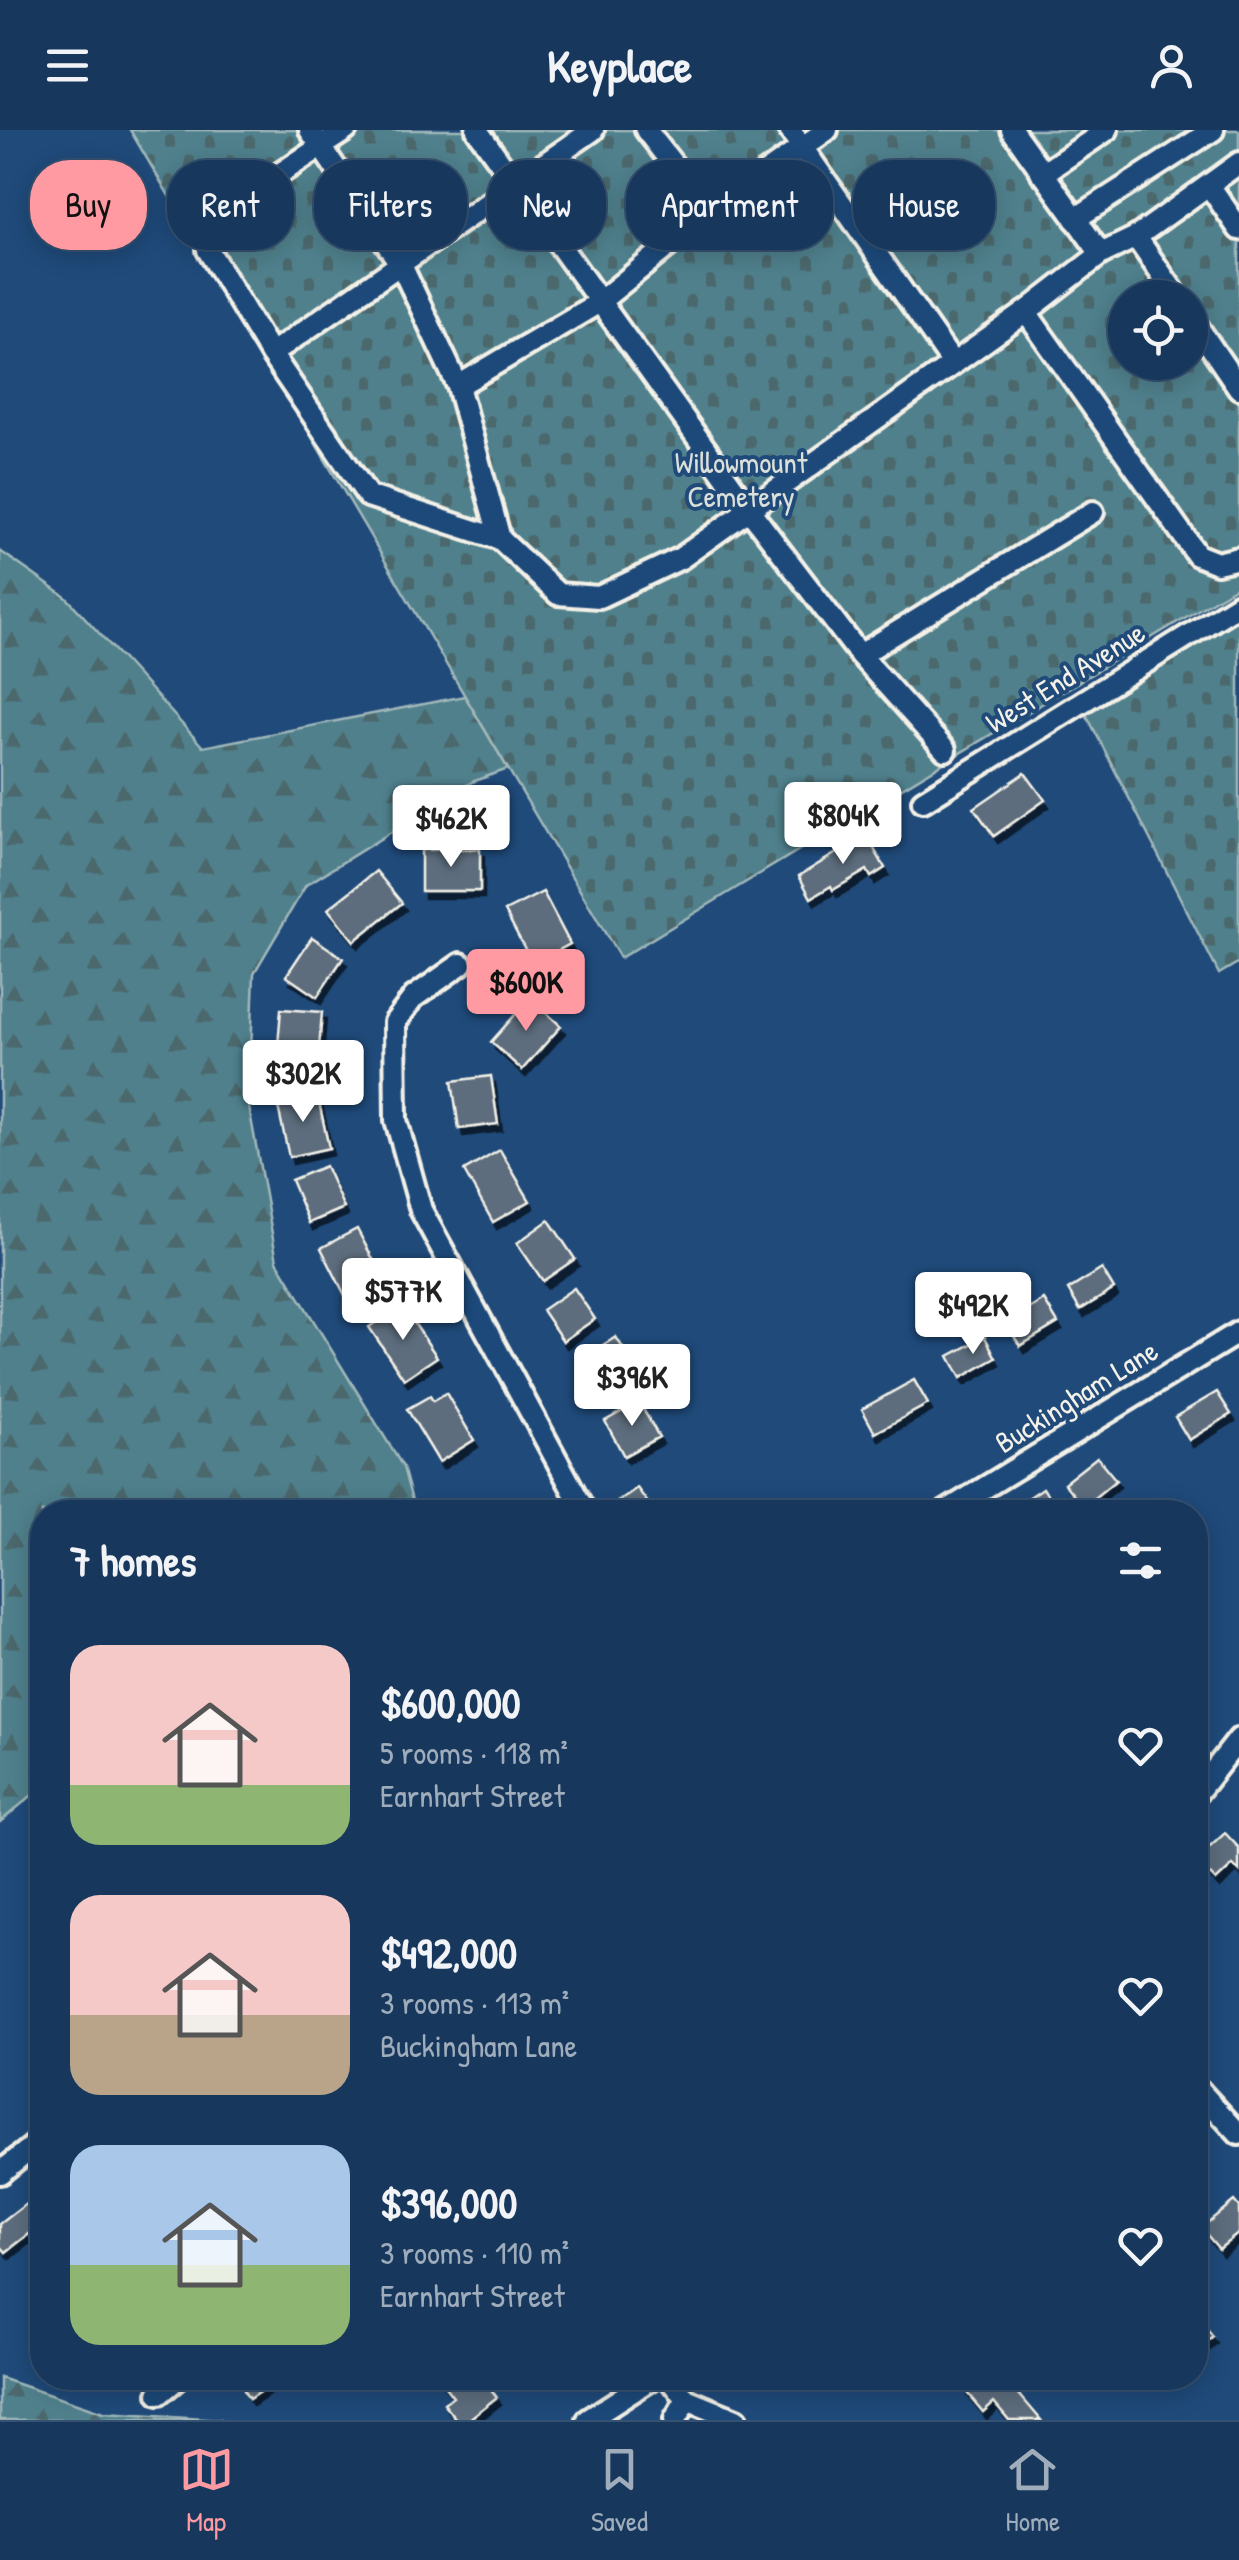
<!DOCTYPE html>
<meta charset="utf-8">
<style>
:root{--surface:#17385c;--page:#203f62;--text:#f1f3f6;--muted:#9eacbb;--line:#365272;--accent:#ff9aa2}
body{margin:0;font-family:"Patrick Hand",sans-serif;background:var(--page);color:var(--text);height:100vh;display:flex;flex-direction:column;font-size:38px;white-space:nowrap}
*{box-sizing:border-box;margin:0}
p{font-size:32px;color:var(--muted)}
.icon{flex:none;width:55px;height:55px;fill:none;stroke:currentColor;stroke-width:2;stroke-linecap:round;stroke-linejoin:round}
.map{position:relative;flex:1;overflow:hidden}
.sheet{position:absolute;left:30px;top:1370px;width:1178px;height:890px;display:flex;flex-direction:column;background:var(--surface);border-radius:40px;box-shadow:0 5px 25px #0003,0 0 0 2px var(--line)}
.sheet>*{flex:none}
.guide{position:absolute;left:30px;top:30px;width:1180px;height:90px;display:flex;gap:20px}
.buttons{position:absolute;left:1108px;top:150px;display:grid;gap:20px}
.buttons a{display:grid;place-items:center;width:100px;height:100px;border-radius:50%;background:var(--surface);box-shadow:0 5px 25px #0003,0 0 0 2px var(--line);font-size:50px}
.price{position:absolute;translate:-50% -85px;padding:0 22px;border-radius:10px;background:#fff;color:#222;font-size:32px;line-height:65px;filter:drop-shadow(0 2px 5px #0008)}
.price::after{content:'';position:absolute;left:50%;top:60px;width:30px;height:22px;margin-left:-15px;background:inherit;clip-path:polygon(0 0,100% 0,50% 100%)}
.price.active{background:var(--accent);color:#111}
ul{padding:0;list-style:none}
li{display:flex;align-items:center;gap:30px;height:250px;padding:0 40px}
li span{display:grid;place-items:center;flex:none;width:280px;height:200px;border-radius:30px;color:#555}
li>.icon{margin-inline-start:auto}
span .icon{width:120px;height:120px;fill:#fffc;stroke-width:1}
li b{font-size:42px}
h2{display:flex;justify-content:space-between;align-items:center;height:120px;padding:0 40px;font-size:42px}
.chip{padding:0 35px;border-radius:40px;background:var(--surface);box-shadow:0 5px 25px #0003,0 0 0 2px var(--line);font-size:35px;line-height:90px}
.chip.active{background:var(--accent);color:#111}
header{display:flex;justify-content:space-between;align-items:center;height:130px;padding:0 40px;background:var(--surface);font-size:45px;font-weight:700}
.tab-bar{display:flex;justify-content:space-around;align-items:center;height:140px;border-top:2px solid var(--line);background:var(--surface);font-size:28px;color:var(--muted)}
.tab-bar a{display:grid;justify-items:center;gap:5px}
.tab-bar .active{color:var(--accent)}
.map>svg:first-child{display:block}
</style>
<header><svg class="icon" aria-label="menu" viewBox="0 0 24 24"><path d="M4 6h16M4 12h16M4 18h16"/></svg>Keyplace<svg class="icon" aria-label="person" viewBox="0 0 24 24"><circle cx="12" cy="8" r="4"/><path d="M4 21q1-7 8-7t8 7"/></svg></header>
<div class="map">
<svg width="1239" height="2290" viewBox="0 0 1239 2290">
<defs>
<pattern id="forest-firs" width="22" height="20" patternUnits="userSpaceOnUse" patternTransform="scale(2.5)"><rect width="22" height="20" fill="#4f808c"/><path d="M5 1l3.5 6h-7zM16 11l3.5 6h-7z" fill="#4c676c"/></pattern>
<pattern id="cemetery-stones" width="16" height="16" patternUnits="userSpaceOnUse" patternTransform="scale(2.5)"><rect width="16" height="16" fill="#4f808c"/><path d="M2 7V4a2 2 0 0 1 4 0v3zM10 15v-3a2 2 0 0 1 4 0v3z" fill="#4c676c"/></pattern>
<filter id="shadow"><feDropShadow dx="4" dy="7" stdDeviation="0" flood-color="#0009"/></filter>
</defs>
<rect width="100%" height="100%" fill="#1f4a7a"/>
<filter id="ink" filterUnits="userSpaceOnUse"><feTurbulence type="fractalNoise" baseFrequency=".01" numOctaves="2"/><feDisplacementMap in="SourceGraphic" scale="20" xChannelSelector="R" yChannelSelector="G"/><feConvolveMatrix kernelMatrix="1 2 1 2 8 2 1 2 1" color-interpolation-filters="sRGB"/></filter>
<g filter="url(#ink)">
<!-- forest -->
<g fill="url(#forest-firs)" stroke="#a2b8ba" stroke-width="2.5">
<path d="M0,421L67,468L203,617L465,566L508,639L472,652L306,755L254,843L249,977L277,1131L403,1337L415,1382H42V1657L0,1692Z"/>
<path d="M0,2248L103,2283L222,2290H0Z"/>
</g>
<!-- cemetery -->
<g fill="url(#cemetery-stones)" stroke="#a2b8ba" stroke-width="2.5" fill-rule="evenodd">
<path d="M130,0H1239V455L620,828ZM1125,168H1190V232H1125Z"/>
<path d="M1239,485V832L1219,844L1084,580Z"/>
</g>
<!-- building -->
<g fill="#5d6d7d" stroke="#f4f1e8" stroke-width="2.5" filter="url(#shadow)">
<path d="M1025,643L1045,670L994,706L974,678Z"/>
<path d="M866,705L885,738L871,747L867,740L833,760L831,756L811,768L799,746Z"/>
<path d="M480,719V761H421V720Z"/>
<path d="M376,741L402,773L354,811L328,779Z"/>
<path d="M543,762L570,814L533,834L505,781Z"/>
<path d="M312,807L343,828L317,867L286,846Z"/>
<path d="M530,868L561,896L522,940L491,912Z"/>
<path d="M281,879L322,882L317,943L276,940Z"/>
<path d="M491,946L498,994L459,999L452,951Z"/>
<path d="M317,963L329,1018L289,1027L277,972Z"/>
<path d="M500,1020L530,1071L493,1092L464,1041Z"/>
<path d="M325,1036L344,1078L309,1093L291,1050Z"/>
<path d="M549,1090L575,1129L543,1151L517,1113Z"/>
<path d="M357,1099L385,1152L348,1171L321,1118Z"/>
<path d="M1102,1139L1114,1159L1080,1180L1068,1160Z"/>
<path d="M574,1158L595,1189L563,1211L542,1180Z"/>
<path d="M1044,1170L1058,1193L1020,1216L1006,1193Z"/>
<path d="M406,1181L437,1227L404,1249L369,1197L390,1183L394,1189Z"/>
<path d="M616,1207L638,1242L606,1262L584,1227Z"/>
<path d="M985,1207L996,1228L961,1248L949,1226Z"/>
<path d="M914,1250L928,1274L875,1303L862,1279Z"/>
<path d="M1217,1262L1231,1284L1189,1310L1175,1287Z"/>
<path d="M446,1263L474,1310L439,1332L407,1279L430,1266L433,1271Z"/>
<path d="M639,1272L659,1307L624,1326L605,1291Z"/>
<path d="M1097,1327L1116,1350L1083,1377L1064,1353Z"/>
<path d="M637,1358L651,1377L643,1382H614L610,1377Z"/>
<path d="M1043,1358L1057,1380L1007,1382Z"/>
<path d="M1225,1703L1239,1718V1741L1233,1735L1216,1751L1196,1730Z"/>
<path d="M1234,2071L1239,2077V2103L1219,2119L1201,2098Z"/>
<path d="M26,2074L42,2094L6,2122L0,2115V2094Z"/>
<path d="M1199,2190L1213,2207L1195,2222V2193Z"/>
<path d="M255,2248H280L249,2269L241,2257Z"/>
<path d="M441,2248H482L497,2267L468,2290H457L444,2274L453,2267L439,2249Z"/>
<path d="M976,2248H1020L1022,2250L1013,2257L1041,2290H1009L994,2272L983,2282L963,2258Z"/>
</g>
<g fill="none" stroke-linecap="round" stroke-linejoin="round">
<!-- minor casing -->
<g stroke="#f4f1e8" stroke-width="28">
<g id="minor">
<path d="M310,0L401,135L458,256L500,409L558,464L599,467L681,428L1026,182L1101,124L1136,107L1239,33"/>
<path d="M346,0L217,85L209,103L208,120L271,224L368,366L500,409"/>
<path d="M477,0L750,381L860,525L945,620"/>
<path d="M646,0L710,82"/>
<path d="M790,0L952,232"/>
<path d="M1012,0L1101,124"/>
<path d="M1042,44L1107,0"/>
<path d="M1209,55L1239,99"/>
<path d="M1075,89L1213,0"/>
<path d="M1136,107L1178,168"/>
<path d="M1026,182L1197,425L1217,433L1239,428"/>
<path d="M1190,186L1239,258"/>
<path d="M271,224L593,0"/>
<path d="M458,256L598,173L710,82L827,0"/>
<path d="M860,525L1093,382"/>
<path d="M923,671L1239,474"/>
<path d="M461,834L414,867L395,892L396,990L421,1080L585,1382"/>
<path d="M945,1382L1239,1202"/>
<path d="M1195,1665L1239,1609"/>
<path d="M1195,1956L1239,2004"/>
<path d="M0,2043L42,2009"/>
<path d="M670,2248L687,2270L736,2290"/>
<path d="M159,2264L178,2248"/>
<path d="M588,2290L653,2248"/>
<path d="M675,2290L687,2270"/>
</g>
</g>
<!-- minor -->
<use href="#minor" stroke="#1f4a7a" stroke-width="20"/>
</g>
</g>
<g text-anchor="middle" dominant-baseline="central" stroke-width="8" stroke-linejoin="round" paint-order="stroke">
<!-- park labels -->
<g font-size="30" fill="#dbe0da" stroke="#1f4a7a">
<text x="741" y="332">Willowmount<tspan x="741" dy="34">Cemetery</tspan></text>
</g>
<!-- street labels -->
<g font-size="30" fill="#f4f1e8" stroke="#1f4a7a">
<text transform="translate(1065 547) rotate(-32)">West End Avenue</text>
<text transform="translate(1076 1266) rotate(-32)">Buckingham Lane</text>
</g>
</g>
</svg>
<div class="buttons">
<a><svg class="icon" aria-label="locate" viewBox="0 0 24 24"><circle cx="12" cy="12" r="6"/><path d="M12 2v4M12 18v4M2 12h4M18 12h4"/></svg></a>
</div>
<b class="price" style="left:843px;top:737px">$804K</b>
<b class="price" style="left:451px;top:740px">$462K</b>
<b class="price active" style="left:526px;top:904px">$600K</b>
<b class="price" style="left:303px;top:995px">$302K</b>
<b class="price" style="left:403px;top:1213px">$577K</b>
<b class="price" style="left:973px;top:1227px">$492K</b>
<b class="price" style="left:632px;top:1299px">$396K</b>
<div class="guide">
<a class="chip active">Buy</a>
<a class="chip">Rent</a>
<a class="chip">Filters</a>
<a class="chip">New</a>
<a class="chip">Apartment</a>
<a class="chip">House</a>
</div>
<section class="sheet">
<h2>7 homes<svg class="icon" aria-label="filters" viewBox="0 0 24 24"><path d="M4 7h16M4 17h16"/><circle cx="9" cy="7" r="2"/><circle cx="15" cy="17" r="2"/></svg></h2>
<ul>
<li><span style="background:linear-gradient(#f6c9c9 70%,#8fb573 0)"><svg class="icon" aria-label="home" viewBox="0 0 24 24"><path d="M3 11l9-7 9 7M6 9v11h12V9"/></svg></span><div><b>$600,000</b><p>5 rooms · 118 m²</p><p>Earnhart Street</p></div><svg class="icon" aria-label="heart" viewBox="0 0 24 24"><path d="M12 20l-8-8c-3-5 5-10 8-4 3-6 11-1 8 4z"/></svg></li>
<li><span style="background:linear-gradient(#f6c9c9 60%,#b9a48a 0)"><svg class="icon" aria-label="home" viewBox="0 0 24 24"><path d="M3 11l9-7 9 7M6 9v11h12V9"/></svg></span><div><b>$492,000</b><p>3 rooms · 113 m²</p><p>Buckingham Lane</p></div><svg class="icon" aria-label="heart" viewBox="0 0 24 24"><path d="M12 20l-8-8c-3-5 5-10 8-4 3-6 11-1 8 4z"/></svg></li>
<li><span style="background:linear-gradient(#a9c7e8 60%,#8fb573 0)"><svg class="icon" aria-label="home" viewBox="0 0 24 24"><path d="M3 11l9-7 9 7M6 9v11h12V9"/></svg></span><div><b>$396,000</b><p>3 rooms · 110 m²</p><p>Earnhart Street</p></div><svg class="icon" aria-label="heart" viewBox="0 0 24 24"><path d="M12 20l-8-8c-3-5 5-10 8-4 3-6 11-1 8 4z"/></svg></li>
</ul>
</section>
</div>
<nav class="tab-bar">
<a class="active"><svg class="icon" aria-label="map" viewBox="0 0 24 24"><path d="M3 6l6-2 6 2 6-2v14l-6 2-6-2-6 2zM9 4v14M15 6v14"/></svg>Map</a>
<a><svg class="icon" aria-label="saved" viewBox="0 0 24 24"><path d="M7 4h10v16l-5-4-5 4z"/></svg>Saved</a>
<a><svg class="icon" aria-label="home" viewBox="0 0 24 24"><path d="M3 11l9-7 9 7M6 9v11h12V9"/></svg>Home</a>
</nav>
